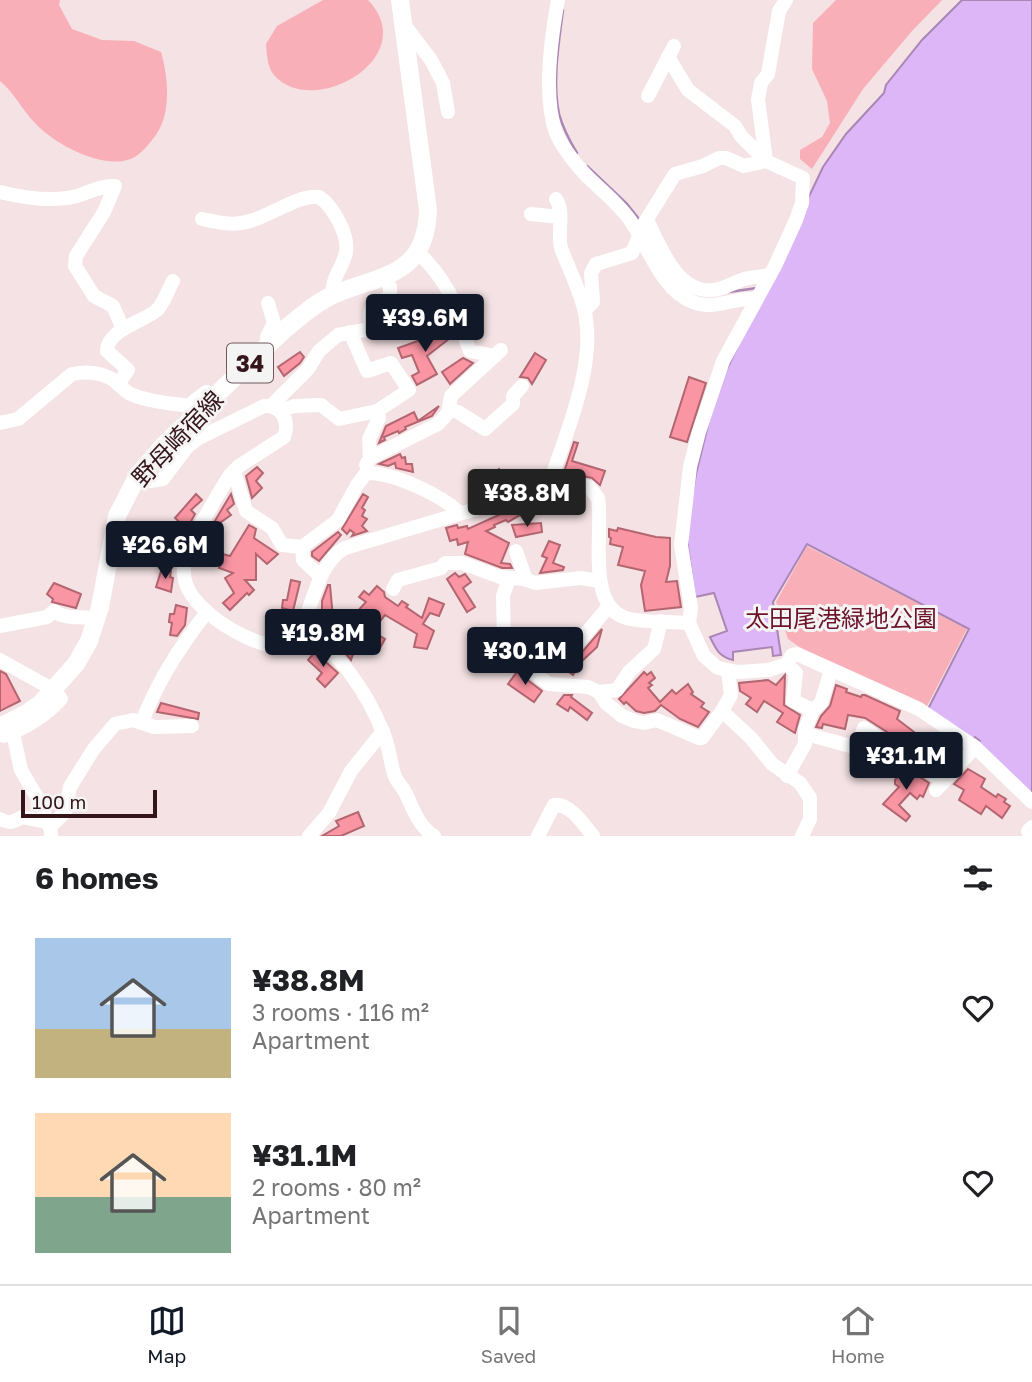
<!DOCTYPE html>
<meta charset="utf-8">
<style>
:root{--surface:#fff;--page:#f6f6f6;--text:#202124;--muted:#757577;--line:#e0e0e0;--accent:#111827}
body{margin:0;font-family:"Golos Text","Noto Sans JP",sans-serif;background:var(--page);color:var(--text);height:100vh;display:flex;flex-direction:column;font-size:26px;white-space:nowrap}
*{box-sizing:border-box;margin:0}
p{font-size:23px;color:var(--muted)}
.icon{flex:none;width:38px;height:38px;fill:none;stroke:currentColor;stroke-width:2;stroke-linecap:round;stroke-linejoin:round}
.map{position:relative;height:836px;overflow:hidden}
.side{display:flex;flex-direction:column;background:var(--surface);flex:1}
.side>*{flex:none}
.scale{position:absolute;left:21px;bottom:18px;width:136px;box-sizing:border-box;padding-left:7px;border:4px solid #34151a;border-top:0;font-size:19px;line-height:24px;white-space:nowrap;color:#34151a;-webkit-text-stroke:5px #f4f4f4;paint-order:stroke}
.price{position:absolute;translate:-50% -60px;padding:0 16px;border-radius:7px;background:var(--accent);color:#fff;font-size:23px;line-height:46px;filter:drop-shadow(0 2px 4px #0008)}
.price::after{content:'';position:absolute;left:50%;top:42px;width:21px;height:16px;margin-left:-10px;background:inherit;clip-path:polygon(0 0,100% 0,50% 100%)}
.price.selected{background:#222;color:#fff}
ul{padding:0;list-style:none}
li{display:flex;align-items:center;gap:21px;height:175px;padding:0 35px}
li span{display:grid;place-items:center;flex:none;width:196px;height:140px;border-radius:0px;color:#555}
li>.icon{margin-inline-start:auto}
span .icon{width:84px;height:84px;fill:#fffc;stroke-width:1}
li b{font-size:30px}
h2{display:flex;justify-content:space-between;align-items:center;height:84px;padding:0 35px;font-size:30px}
.menu{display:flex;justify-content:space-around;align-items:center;height:98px;border-top:2px solid var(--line);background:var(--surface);font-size:19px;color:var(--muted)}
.menu a{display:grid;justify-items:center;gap:4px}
.menu .selected{color:var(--accent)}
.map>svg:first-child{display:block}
</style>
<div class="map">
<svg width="1032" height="836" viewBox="0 0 1032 836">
<rect width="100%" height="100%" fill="#f4e2e4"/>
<!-- green -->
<g fill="#f9afb7">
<path d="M0,0H60L59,5L72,29L102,40L134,41L161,52C169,80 172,118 152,140C146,148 137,158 127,160C99,168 53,143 35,123C22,110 14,92 0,81Z"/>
<path d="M323,0H368C423,57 313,120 274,75C267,67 267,54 266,44L277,26Z"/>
<path d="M836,0H942L912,31L863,89L812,169L800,159V150L822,137L830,123L827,101L812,69L813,23Z"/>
<path d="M807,546L967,629L926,708L811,655L788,639L776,602Z"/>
</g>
<!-- water -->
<path fill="#ddb6f7" stroke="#aa86b5" stroke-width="2" d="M962,0H1032V795L979,743L980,741L975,737L973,739L928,709L969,629L807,544L773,602L781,655L773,656L772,647L733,652V660C719,657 716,649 710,637L727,631L714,593L695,597L686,533L696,474L709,421L726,371L823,167L846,134L884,93L886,85L922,40Z"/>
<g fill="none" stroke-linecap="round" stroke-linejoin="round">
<!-- stream -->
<g stroke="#aa86b5" stroke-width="2.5">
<path d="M563,10C559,41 552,83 559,114C563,128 569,140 577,153"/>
<path d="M587,166L627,204L639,219"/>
<path d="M729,292L757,288"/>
</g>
</g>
<!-- building -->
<g fill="#fa95a3" stroke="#b36570" stroke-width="2">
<path d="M411,297L415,309L380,317L383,311L398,301Z"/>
<path d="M449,325L454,335L427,356L437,374L417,385L412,376L419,372L412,355L402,358L398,348L426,338L427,341Z"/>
<path d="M300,352L304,357L300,363L284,376L278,367Z"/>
<path d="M535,353L546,360L532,384L528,378L520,377Z"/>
<path d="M463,358L473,363L450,384L442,372Z"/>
<path d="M689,377L706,383L687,442L670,437Z"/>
<path d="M439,406L432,416L405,427L406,429L399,433L398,431L384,437L385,440L379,443L386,426L414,412L418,421Z"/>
<path d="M574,442L578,443L572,461L605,471L600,485L592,478L564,472Z"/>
<path d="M400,454L402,458L405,457L406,464H412L413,472L396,468L395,463L388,466L379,464Z"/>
<path d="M257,467L263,473L256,481L262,488L252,498L246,476Z"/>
<path d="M499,469L506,478L487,493L480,484Z"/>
<path d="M196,494L202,500L191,510L195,514L187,529L175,518Z"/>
<path d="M231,494L234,504L227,510L231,515L217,525L211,536L207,534Z"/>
<path d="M363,494L368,497L362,508L365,510L362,516L367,519L362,526L367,531L352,536L354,533L350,530L347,534L342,529Z"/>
<path d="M534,507L508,522L506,520L494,525L495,527L486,531L509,543L501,563L510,564L512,568H502L465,554L468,542L458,545L457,539L450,541L446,528L457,525L458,528L467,526L468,529L514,508Z"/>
<path d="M541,523L542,532L516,537L512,525Z"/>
<path d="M249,525L256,529L254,538L278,554L267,564L256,554V580H245L254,590L249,595L247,593L230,610L223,603L234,593L225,578L233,573L219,568L222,562L215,560L219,553L230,556Z"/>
<path d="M618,528L656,537L670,538V566L666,582L677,581L681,607L645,611L641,585L645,571L618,565L623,547L610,544L611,538L609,537V529L617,531Z"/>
<path d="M338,532L341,535L319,561L312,556V552Z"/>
<path d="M549,541L560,545L553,563L564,567L563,570L540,573L547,558L542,556Z"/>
<path d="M162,568L171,571L170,577L173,578L171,592L156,587Z"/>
<path d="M455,573L459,577L465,574L471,582L463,588L475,607L467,612L447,579Z"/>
<path d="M291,580L300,582L293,611L282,608L283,600H287Z"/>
<path d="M54,583L81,594L76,608L52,602L53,599L47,594Z"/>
<path d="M328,585H330L333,618H322V601Z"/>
<path d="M377,586L384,592L385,597L398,606L402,601L408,605L406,607L422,618L429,598L444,604L439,616L430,613L423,624L434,631L427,649L414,647L417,634L385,615L372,631L385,639L380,648L359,636L351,660L342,649L355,614L366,602L359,597L364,591L369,595Z"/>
<path d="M176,605L187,608L185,625L177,636L170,635L172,623L169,622L170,614H174Z"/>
<path d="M602,629L597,647L581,662L573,675L553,659L556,655L553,652L560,642L564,645L566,656L577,658Z"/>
<path d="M315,652L338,673L325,687L317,679L322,673L308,660Z"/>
<path d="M0,671L6,674L20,701L0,711Z"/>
<path d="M517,672L542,691L534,702L508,684Z"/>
<path d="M644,672L647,675L651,672L655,678L649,683L652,685L648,688L660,702L672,690L676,694L688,684L693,692L691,694L704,703L701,707L709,712L698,727L680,719L661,705L655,711L644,713L636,711L626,702L624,704L619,699Z"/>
<path d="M785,675L784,705L800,715L795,733L777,722L783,713L764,701L757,712L746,704L751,698L740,691L739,683L768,680L776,685Z"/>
<path d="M836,685L847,689L846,692L861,697L862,695H865L900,711L897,719L918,735L916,737L928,745L931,741L948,754L942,762L936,758L934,761L896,735L895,737L865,718L848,715L845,729L823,724L822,728L816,727L821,716L830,706Z"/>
<path d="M564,695H572L571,697L592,713L587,720L570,707L568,711L557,704Z"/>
<path d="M161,703L199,713L198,719L157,712Z"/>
<path d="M906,768L929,783L923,797L920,795L917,799L910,793L899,805L910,816L906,821L883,804L899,787L895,784V780Z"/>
<path d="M968,769L985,779L981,787L996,797L998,794L1006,799L1004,802L1010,806L1002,818L986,806L981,814L959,800L964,790L954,784Z"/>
<path d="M358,812L364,826L341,836H322L339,826L336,821Z"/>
</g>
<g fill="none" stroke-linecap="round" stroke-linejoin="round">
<!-- minor -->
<g stroke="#fff" stroke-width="14">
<path d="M558,0C551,38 543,97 556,133C562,147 574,162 584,173C600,190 619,203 632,223C649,249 662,290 693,302C715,311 733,297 756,299"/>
<path d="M786,0L779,11L768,74L761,83L758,99L766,161L803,178L802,203L796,220L775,266L723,361L699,432L690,467L681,545L691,608L689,623L704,656L718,668L738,672L769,670L787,664L792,655L797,654L919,709L975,747L1032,802"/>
<path d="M403,23L431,60L443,83L448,112"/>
<path d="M648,96L674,46"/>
<path d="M0,192C24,198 53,202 77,196C90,192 102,185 115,186L104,212L76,256L75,266L94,296L113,306L123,329"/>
<path d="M531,214L560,217"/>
<path d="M202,219C217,222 232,226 246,222C268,218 298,194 319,197C333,206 349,235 346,252C343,268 332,276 332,295"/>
<path d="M647,220C660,246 677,294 713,290C724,289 733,283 744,279C752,277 761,276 770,275"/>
<path d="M418,252C433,267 446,283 454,303C460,319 463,335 470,351L495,356"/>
<path d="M268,303L274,323L267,337L269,345"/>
<path d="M585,310L593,302L591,273L596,264L632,253L645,222L675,174L703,166L719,158H726L744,166L766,161L741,136L735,126L688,90L668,57"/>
<path d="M373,330C367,308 370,305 390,297V287L384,277"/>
<path d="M350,332L367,371L391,363L409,390L377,411"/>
<path d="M118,384L128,370L107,351C107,330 143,322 157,310C164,303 168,290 173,281"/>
<path d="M271,406L308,369L319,351L338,335L418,320L455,308"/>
<path d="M450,410L458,412L485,429L513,404V396L522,386"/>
<path d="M280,411L294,406L321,405L339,419L377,411L379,418L369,439L370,458L366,465"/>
<path d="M0,423L18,419L72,374C87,371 102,372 115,381C121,386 125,392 133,395C150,402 169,403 188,406L206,392L215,396"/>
<path d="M370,458L438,424L448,413L451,396L501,350"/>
<path d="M234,471L246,511L272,528L282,545L302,547L303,560L320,576"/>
<path d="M138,475L150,481L163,479L187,447L199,438L264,406C282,405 290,421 284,437L239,466L230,475C220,490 212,506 202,522C177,565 174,588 217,620C235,633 260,646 283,647C313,638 308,568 345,548L543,489L578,484L589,487L598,498C604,531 584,610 630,619C649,623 670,621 689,623"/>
<path d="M548,488C565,435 598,364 584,309C579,288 568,267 561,248C557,232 565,212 556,199"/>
<path d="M302,547L338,520L357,485L366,473C393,472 441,495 460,513"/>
<path d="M516,551L526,580"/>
<path d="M509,578L503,596L504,638L515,659L549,684L588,687L599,692L606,703L622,716L634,721L644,723L657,720L699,738H702L722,711L751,738L772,764L800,783L810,798V819L802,836"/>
<path d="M393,589L398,580L441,568L445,563H462L500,577L524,579L535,583L581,578L600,581"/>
<path d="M0,626L47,617L54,611C68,621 80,615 96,619"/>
<path d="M301,628C339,650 367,693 383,732C389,746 390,760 394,774C396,781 402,786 405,792C413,808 418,826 434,836"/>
<path d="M573,649L609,606"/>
<path d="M0,660L54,690L61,699C47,715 24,729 4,736"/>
<path d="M787,664L796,673L793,701L813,710L821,703L831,670"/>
<path d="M599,692L617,690L629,672L654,649L661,621"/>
<path d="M722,711L731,695L728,671"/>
<path d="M142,722C157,682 181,645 207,612"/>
<path d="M13,733L21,770L44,809L45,820L50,827L51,835"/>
<path d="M806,734L854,747L858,745L864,728L944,782"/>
<path d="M787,776L805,744V729L813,710"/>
<path d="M936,790L975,747"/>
<path d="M0,819C11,824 12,822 22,817L46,822"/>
<path d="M50,827L65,812L70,787L93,750L115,724L133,720L154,727L192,726"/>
<path d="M1028,831L1032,827"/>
<path d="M309,836L329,813L351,771L383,731"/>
<path d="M538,836L554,805C570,803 584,825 593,836"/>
</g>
<!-- major -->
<path stroke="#fff" stroke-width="18" d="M0,727L27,713L41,703L76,664L89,641L100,607L117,516L138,475L164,445L285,329C300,317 315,303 333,295C382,274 426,277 428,210L400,0"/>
</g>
<g text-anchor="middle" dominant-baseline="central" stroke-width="6" stroke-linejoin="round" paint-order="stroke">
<!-- shield labels -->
<rect fill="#f4f4f4" stroke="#6e585b" stroke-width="2" x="227" y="343.5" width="46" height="39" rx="5"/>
<g font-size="23" font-weight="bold" fill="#34151a">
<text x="250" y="363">34</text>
</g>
<!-- street labels -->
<g font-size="24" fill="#34151a" stroke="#f4f4f4">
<text transform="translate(177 438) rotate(-47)">野母崎宿線</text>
</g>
<!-- park labels -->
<g font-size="24" fill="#6d142b" stroke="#f4f4f4">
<text x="841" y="617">太田尾港緑地公園</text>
</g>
</g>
</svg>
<div class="scale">100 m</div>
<b class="price" style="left:425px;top:354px">¥39.6M</b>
<b class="price selected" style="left:527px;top:529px">¥38.8M</b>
<b class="price" style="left:165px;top:581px">¥26.6M</b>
<b class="price" style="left:323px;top:669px">¥19.8M</b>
<b class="price" style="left:525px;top:687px">¥30.1M</b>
<b class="price" style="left:906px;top:792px">¥31.1M</b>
</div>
<section class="side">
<h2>6 homes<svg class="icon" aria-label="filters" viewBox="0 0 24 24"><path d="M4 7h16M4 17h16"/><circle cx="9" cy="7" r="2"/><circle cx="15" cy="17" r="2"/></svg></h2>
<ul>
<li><span style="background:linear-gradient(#a9c7e8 65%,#c2b280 0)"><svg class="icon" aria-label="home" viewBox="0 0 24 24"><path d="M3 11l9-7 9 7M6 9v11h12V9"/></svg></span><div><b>¥38.8M</b><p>3 rooms · 116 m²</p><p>Apartment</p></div><svg class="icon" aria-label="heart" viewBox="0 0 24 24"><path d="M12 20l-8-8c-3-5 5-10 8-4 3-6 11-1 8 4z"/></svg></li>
<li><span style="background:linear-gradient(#ffd9b3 60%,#7fa58c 0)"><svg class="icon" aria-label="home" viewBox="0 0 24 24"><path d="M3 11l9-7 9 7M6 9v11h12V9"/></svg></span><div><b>¥31.1M</b><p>2 rooms · 80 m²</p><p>Apartment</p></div><svg class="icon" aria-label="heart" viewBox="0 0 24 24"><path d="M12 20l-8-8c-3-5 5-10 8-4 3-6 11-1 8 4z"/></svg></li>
</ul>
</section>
<nav class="menu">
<a class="selected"><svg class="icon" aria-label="map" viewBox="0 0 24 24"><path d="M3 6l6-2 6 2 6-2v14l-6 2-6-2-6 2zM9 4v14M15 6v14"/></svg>Map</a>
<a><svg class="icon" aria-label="saved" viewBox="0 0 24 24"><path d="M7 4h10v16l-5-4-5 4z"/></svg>Saved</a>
<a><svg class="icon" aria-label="home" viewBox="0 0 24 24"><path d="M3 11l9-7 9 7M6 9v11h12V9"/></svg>Home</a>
</nav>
